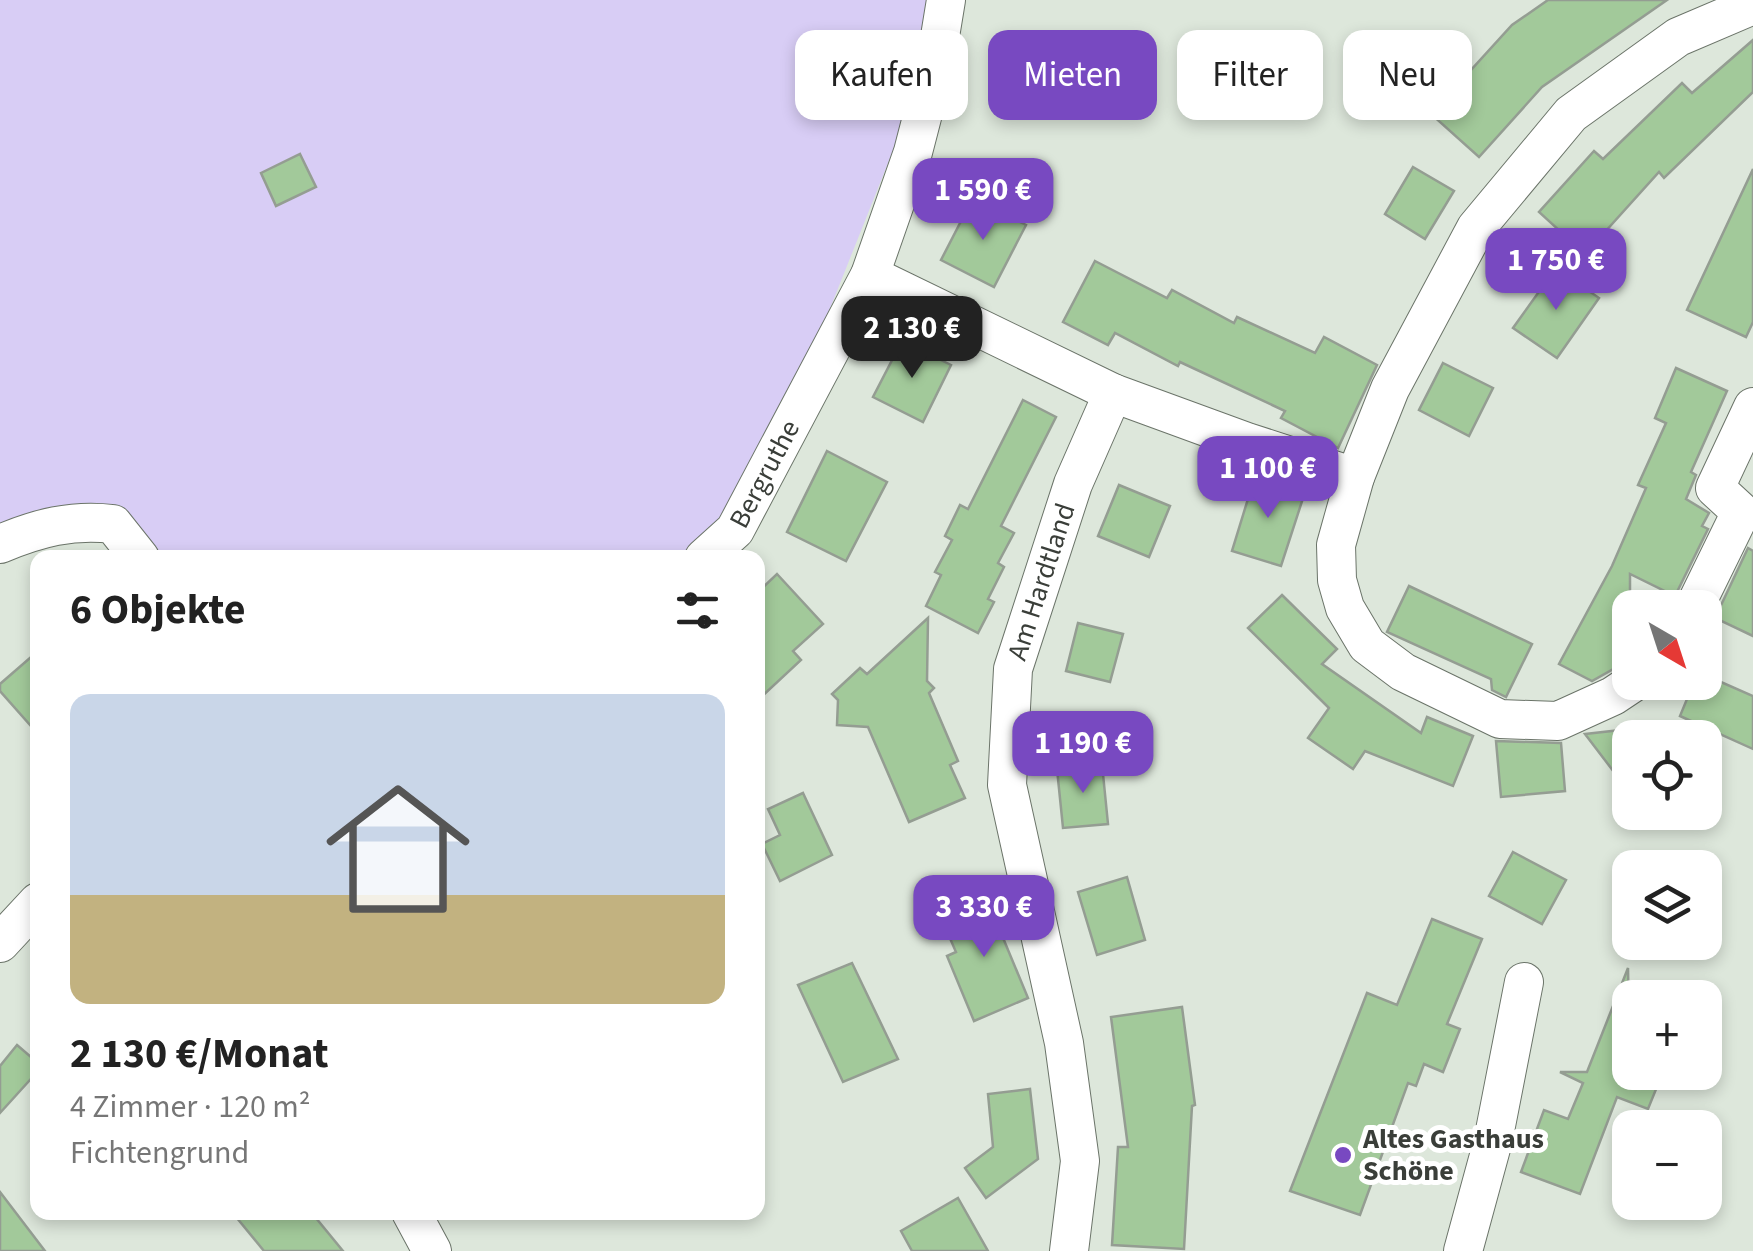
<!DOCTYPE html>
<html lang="de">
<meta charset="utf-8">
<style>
:root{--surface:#fff;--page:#f2f2f2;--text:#222;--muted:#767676;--accent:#7849c1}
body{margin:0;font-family:"Source Sans 3",sans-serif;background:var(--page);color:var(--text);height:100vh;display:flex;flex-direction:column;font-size:38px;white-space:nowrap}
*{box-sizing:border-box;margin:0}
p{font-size:32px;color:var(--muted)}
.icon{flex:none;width:55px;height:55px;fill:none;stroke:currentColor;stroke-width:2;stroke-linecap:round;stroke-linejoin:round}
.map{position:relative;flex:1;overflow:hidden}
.side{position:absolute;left:30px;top:550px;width:735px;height:670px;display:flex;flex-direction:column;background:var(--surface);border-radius:20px;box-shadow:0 5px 15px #0003}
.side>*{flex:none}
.banner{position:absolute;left:795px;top:30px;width:808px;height:90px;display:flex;gap:20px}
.needle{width:65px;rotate:141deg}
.buttons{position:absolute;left:1612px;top:590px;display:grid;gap:20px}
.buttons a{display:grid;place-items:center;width:110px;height:110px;border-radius:20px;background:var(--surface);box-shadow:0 5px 15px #0003;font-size:50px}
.price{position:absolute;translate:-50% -85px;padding:0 22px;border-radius:20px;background:var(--accent);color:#fff;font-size:32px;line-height:65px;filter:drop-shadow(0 2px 5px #0008)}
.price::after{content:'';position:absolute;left:50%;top:60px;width:30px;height:22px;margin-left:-15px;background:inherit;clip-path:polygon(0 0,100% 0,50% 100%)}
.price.active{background:#222;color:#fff}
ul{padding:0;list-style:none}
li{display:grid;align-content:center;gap:20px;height:530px;padding:0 40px}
li span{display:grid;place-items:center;height:310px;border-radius:20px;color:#555}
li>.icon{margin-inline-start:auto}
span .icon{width:180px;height:180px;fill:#fffc;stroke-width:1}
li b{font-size:42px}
h2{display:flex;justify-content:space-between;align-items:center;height:120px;padding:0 40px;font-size:42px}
.tag{padding:0 35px;border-radius:20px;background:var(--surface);box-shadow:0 5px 15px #0003;font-size:35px;line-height:90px}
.tag.active{background:var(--accent);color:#fff}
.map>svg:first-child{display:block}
</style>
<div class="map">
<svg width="1753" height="1251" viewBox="0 0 1753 1251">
<rect width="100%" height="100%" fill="#dde7db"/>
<!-- green -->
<path fill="#d8cdf5" d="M0,0H931L908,113L819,336L721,522L687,557H156L150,545L0,534Z"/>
<!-- building -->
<g fill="#a2c99a" stroke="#949d92" stroke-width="2.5">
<path d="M1548,0H1667L1542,87L1479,157L1431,114L1512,25Z"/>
<path d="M1016,40L1075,65L1052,118L993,93Z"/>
<path d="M1753,40V92L1664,178L1659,172L1585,254L1539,212L1594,151L1603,159L1682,83L1692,93Z"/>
<path d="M300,154L316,187L276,206L261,173Z"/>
<path d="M1413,167L1454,191L1425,239L1385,214Z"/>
<path d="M1753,169V322L1746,337L1687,310Z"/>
<path d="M973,198L1026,225L994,287L941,260Z"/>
<path d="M1095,261L1167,298L1172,290L1234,323L1237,317L1315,353L1324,337L1377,365L1338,448L1281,418L1285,411L1180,362L1178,366L1115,333L1108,345L1063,322Z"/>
<path d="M1556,268L1599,298L1557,358L1513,328Z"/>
<path d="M902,341L951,365L923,422L873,397Z"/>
<path d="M1443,363L1493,388L1469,436L1419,410Z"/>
<path d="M1676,368L1727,391L1691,472L1696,475L1686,499L1709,513L1702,526L1708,529L1675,596L1630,574V639L1615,668L1592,681L1559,664L1612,566L1646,488L1638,485L1666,423L1655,418Z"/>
<path d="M1023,400L1056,417L1001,526L1014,533L998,563L1004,567L988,599L994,602L978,633L926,606L941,575L935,572L952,540L945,536L960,505L968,509Z"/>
<path d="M827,451L887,482L846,561L787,532Z"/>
<path d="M1255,476L1305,492L1281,566L1232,551Z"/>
<path d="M1119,485L1170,506L1149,557L1098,536Z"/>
<path d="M1748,548L1753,551V636L1715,618Z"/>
<path d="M777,574L823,624L793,651L801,660L758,700V592Z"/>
<path d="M1409,586L1532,644L1506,697L1492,690L1491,679L1387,632Z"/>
<path d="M1282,595L1337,649L1322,664L1421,733L1427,717L1473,736L1453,786L1365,751L1353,769L1308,738L1329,708L1248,628Z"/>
<path d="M928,618L927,681L934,688L929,693L958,761L950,765L965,798L909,822L868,727L837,725L838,700L832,694L860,668L867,674Z"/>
<path d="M1078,623L1123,634L1110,682L1066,671Z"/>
<path d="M38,651V734L0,691V684Z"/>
<path d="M1705,675L1753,696V749L1680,716L1694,682H1705Z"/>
<path d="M1630,729V793L1585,734Z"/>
<path d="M1496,741L1561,743L1565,791L1501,797Z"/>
<path d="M1102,764L1108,824L1063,828L1057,769Z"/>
<path d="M803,793L832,855L780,881L762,844L780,835L768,809Z"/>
<path d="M1513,852L1566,880L1542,924L1489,896Z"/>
<path d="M1127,877L1145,940L1097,955L1078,892Z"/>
<path d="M996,897L1009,929L1001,933L1028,998L974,1021L947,956L956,952L942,920Z"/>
<path d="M1432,919L1482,939L1447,1024L1460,1029L1443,1072L1424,1064L1416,1086L1408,1083L1360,1215L1290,1191L1367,993L1397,1005Z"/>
<path d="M852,963L898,1059L843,1082L798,985Z"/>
<path d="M1628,968L1630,1072H1663L1648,1109L1617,1097L1580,1194L1521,1172L1544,1110L1568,1119L1583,1083L1560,1072H1587Z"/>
<path d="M1182,1007L1195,1105L1192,1106L1184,1249L1112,1245L1118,1147H1128L1111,1017Z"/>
<path d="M17,1045L38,1063V1071L0,1113V1066Z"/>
<path d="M1030,1089L1038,1159L986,1198L965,1168L993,1147L988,1094Z"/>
<path d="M0,1192L45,1251H0Z"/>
<path d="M958,1198L988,1251H912L901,1231Z"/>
<path d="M232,1212H311L343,1251H264Z"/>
</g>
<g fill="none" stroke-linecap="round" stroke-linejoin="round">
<!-- minor casing -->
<g stroke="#6b7469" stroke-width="40">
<g id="minor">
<path d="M870,275L1113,393L1247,442L1355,477"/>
<path d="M0,544C38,528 72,519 113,524L140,558"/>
<path id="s1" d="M704,558L735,530L870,275L913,152L935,67L946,0"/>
<path d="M1694,608L1741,512L1715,488L1753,407"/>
<path d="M1634,682L1613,696L1558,721L1500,719L1403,672L1367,645L1345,608L1337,580L1336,545L1355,477L1390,389L1476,228L1571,114L1678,37L1753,5"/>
<path d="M0,943L38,902"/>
<path d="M411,1212L432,1251"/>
<path id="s2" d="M1069,1251L1080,1161L1064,1043L1007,785L1013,669L1073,484L1113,393"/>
<path d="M1463,1251L1493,1141L1524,982"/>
</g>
</g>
<!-- minor -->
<use href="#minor" stroke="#fff" stroke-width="38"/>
</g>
<!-- markers -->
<circle fill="#7849c1" stroke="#fff" stroke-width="4" cx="1343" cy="1155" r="10"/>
<g text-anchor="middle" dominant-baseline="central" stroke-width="10" stroke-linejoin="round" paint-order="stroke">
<!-- street labels -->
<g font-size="28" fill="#3a3e39" stroke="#fff">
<text stroke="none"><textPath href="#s1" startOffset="105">Bergruthe</textPath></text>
<text stroke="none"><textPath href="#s2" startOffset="682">Am Hardtland</textPath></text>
</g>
<!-- poi labels -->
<g font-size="28" font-weight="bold" fill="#3a3e39" stroke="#fff" text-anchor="start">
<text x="1363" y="1139">Altes Gasthaus<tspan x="1363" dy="32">Schöne</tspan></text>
</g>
</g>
</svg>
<div class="buttons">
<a><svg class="needle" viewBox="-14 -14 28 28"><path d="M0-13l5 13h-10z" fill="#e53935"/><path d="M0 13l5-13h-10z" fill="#767676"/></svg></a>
<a><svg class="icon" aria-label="locate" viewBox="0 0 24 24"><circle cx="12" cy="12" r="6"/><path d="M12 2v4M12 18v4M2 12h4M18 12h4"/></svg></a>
<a><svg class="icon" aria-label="layers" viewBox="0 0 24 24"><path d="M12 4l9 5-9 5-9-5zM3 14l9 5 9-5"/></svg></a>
<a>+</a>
<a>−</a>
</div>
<b class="price" style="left:983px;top:243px">1 590 €</b>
<b class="price" style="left:1556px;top:313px">1 750 €</b>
<b class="price active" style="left:912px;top:381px">2 130 €</b>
<b class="price" style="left:1268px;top:521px">1 100 €</b>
<b class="price" style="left:1083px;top:796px">1 190 €</b>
<b class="price" style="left:984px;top:960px">3 330 €</b>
<div class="banner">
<a class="tag">Kaufen</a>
<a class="tag active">Mieten</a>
<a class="tag">Filter</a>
<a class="tag">Neu</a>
</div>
<section class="side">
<h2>6 Objekte<svg class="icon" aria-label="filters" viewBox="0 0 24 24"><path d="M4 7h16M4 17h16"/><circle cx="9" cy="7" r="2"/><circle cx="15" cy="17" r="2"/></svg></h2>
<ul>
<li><span style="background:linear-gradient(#c9d6e8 65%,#c2b280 0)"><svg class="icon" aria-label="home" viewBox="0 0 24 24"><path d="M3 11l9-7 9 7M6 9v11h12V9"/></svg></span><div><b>2 130 €/Monat</b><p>4 Zimmer · 120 m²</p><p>Fichtengrund</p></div></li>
</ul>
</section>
</div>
